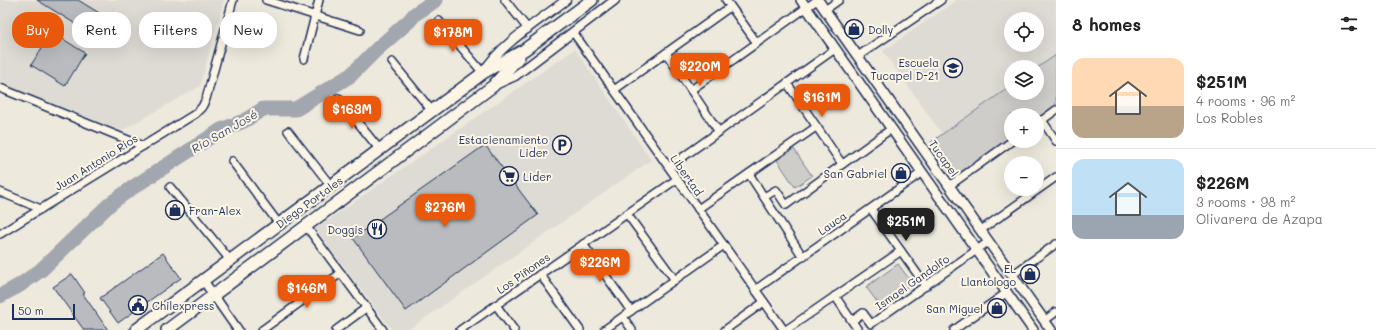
<!DOCTYPE html>
<meta charset="utf-8">
<style>
:root{--surface:#fff;--page:#f6f6f6;--text:#222;--muted:#767676;--line:#e0e0e0;--accent:#ea580c}
body{margin:0;font-family:Mali,sans-serif;background:var(--page);color:var(--text);height:100vh;display:flex;flex-direction:column;font-size:15px;white-space:nowrap}
*{box-sizing:border-box;margin:0}
p{font-size:13px;color:var(--muted)}
.icon{flex:none;width:22px;height:22px;fill:none;stroke:currentColor;stroke-width:2;stroke-linecap:round;stroke-linejoin:round}
.map{position:relative;flex:1;overflow:hidden}
.drawer{display:flex;flex-direction:column;background:var(--surface);width:320px}
.drawer>*{flex:none}
.banner{position:absolute;left:12px;top:12px;width:380px;height:36px;display:flex;gap:8px}
.tools{position:absolute;left:1004px;top:12px;display:grid;gap:8px}
.tools a{display:grid;place-items:center;width:40px;height:40px;border-radius:50%;background:var(--surface);box-shadow:0 4px 16px #0002;font-size:20px}
.scale{position:absolute;left:12px;bottom:10px;width:63px;box-sizing:border-box;padding-left:4px;border:2px solid #1b2f5e;border-top:0;font-size:11px;line-height:14px;white-space:nowrap;color:#1b2f5e;-webkit-text-stroke:3px #fcf5e5;paint-order:stroke}
.price{position:absolute;translate:-50% -34px;padding:0 9px;border-radius:8px;background:var(--accent);color:#fff;font-size:13px;line-height:26px;filter:drop-shadow(0 1px 2px #0008)}
.price::after{content:'';position:absolute;left:50%;top:24px;width:12px;height:9px;margin-left:-6px;background:inherit;clip-path:polygon(0 0,100% 0,50% 100%)}
.price.on{background:#222;color:#fff}
ul{padding:0;list-style:none}
li{display:flex;align-items:center;gap:12px;height:100px;padding:0 16px}
li+li{border-top:1px solid var(--line)}
li span{display:grid;place-items:center;flex:none;width:112px;height:80px;border-radius:12px;color:#555}
li>.icon{margin-inline-start:auto}
span .icon{width:48px;height:48px;fill:#fffc;stroke-width:1}
li b{font-size:17px}
h2{display:flex;justify-content:space-between;align-items:center;height:48px;padding:0 16px;font-size:17px}
.tag{padding:0 14px;border-radius:16px;background:var(--surface);box-shadow:0 4px 16px #0002;font-size:14px;line-height:36px}
.tag.on{background:var(--accent);color:#fff}
main{display:flex;flex:1;min-height:0}
.map>svg:first-child{display:block}
</style>
<main>
<div class="map">
<svg width="1056" height="330" viewBox="0 0 1056 330">
<rect width="100%" height="100%" fill="#eee9dd"/>
<filter id="ink" filterUnits="userSpaceOnUse"><feTurbulence type="fractalNoise" baseFrequency=".025" numOctaves="2"/><feDisplacementMap in="SourceGraphic" scale="8" xChannelSelector="R" yChannelSelector="G"/><feConvolveMatrix kernelMatrix="1 2 1 2 8 2 1 2 1" color-interpolation-filters="sRGB"/></filter>
<g filter="url(#ink)">
<!-- built -->
<g fill="#dedbd4" fill-rule="evenodd">
<path d="M0,0H224L200,86L121,131L0,83Z"/>
<path d="M957,0H1056V55L1037,68V67H1011V86L942,134L883,51ZM1011,19H1037V45H1011Z"/>
<path d="M575,49L651,160L408,330H392L315,229Z"/>
</g>
<!-- green -->
<g fill="#cfcdca" stroke="#757e94">
<path d="M1056,55V108L1037,121V115H1011V138L953,178L931,142L1011,86V93H1037V68Z"/>
<path d="M794,149L812,176L795,187L777,160Z"/>
<path d="M898,264L912,283L881,307L866,287Z"/>
</g>
<g fill="none" stroke-linecap="round" stroke-linejoin="round">
<!-- river -->
<path stroke="#a2a7af" stroke-width="15" d="M0,296L20,285L41,270L111,203L132,188L221,130L244,121L263,109H296L351,75L376,50L409,21L415,14L436,0"/>
</g>
<!-- building -->
<g fill="#babbbe" stroke="#1b2f5e">
<path d="M37,0H78L114,22L103,41Z"/>
<path d="M52,32L85,53L65,86L31,65Z"/>
<path d="M485,145L538,215L406,311L353,238Z"/>
<path d="M163,253L181,278L118,323L100,298Z"/>
<path d="M72,274L85,293L83,294L108,330H84L53,287Z"/>
</g>
<g fill="none" stroke-linecap="round" stroke-linejoin="round">
<!-- minor casing -->
<g stroke="#1b2f5e" stroke-width="10">
<g id="minor">
<path d="M266,0L360,30"/>
<path d="M505,0L528,29"/>
<path d="M726,0L757,43"/>
<path d="M825,10L839,0"/>
<path d="M439,21L483,73"/>
<path d="M573,32L784,330"/>
<path d="M666,53L719,132"/>
<path d="M858,56L941,0"/>
<path d="M304,59L319,0"/>
<path d="M392,62L432,111"/>
<path d="M787,83L842,164"/>
<path d="M0,88L143,146"/>
<path d="M614,90L730,7"/>
<path d="M691,90L817,0"/>
<path d="M338,98L380,150"/>
<path d="M1042,120L1056,141"/>
<path d="M1037,124L1056,110"/>
<path d="M288,131L331,186"/>
<path d="M232,161L279,224"/>
<path d="M669,167L835,49"/>
<path d="M749,174L803,257"/>
<path d="M949,186L1012,141"/>
<path d="M170,187L230,260"/>
<path d="M0,192L41,209"/>
<path d="M764,197L776,190L786,205L891,129"/>
<path d="M698,209L816,127"/>
<path d="M871,209L926,286"/>
<path d="M627,214L675,280"/>
<path d="M306,226L383,330"/>
<path d="M981,230L1056,177"/>
<path d="M0,234L195,114L202,107L206,99L233,0"/>
<path d="M583,244L631,311"/>
<path d="M540,274L580,330"/>
<path d="M1012,275L1056,244"/>
<path d="M755,290L921,173"/>
<path d="M835,296L858,330"/>
<path d="M496,305L514,330"/>
<path d="M623,317L632,330"/>
<path d="M852,321L863,313L871,324L988,242"/>
<path d="M1044,321L1056,312"/>
<path d="M262,330L341,273"/>
<path d="M336,330L366,308"/>
<path d="M460,330L677,179"/>
<path d="M604,330L724,245"/>
<path d="M725,330L764,302"/>
<path d="M786,330L901,251"/>
<path d="M954,330L1006,293"/>
</g>
</g>
<!-- tertiary casing -->
<g stroke="#1b2f5e" stroke-width="11">
<g id="tertiary">
<path d="M484,71C502,43 539,21 566,0"/>
<path d="M495,85L515,76L615,0"/>
<path d="M203,280L238,330"/>
</g>
</g>
<!-- secondary casing -->
<g stroke="#1b2f5e" stroke-width="12">
<g id="secondary">
<path d="M801,0L1033,330"/>
<path d="M818,0L1051,330"/>
</g>
</g>
<!-- primary casing -->
<g stroke="#1b2f5e" stroke-width="14">
<g id="primary">
<path d="M136,330L483,73L524,50L592,0"/>
<path d="M167,330L493,86L519,57"/>
</g>
</g>
<!-- minor -->
<use href="#minor" stroke="#fcf5e5" stroke-width="7"/>
<!-- tertiary -->
<use href="#tertiary" stroke="#fcf5e5" stroke-width="8"/>
<!-- secondary -->
<use href="#secondary" stroke="#fcf5e5" stroke-width="9"/>
<!-- primary -->
<use href="#primary" stroke="#fcf5e5" stroke-width="11"/>
</g>
</g>
<!-- icons -->
<defs>
<g id="shop-ring" transform="scale(1)"><circle r="9.5" fill="#fcf5e5" stroke="#1b2f5e" stroke-width="1.5"/><path d="M-5-2.5h2.3a2.7 3.5 0 0 1 5.4 0H5L5.5 6h-11ZM-1.5-2.5h3a1.5 2.3 0 0 0-3 0Z" fill="#1b2f5e"/></g>
<g id="school-ring" transform="scale(1)"><circle r="9.5" fill="#fcf5e5" stroke="#1b2f5e" stroke-width="1.5"/><path d="M0-5L7-2L0 1L-7-2ZM-4 1L0 2.5L4 1V4Q0 6-4 4Z" fill="#1b2f5e"/></g>
<g id="parking-ring" transform="scale(1)"><circle r="9.5" fill="#fcf5e5" stroke="#1b2f5e" stroke-width="1.5"/><path d="M-3.5-5.5H1a3.5 3.5 0 0 1 0 7H-1V5.5H-3.5ZM-1-3.4V-.6H.8a1.4 1.4 0 0 0 0-2.8Z" fill="#1b2f5e"/></g>
<g id="supermarket-ring" transform="scale(1)"><circle r="9.5" fill="#fcf5e5" stroke="#1b2f5e" stroke-width="1.5"/><path d="M-6-5.5h2.5l.6 2H6L4.5 2H-2.5L-4.4-4H-6ZM-1.5 3.2a1.3 1.3 0 1 0 .1 0ZM3 3.2a1.3 1.3 0 1 0 .1 0Z" fill="#1b2f5e"/></g>
<g id="restaurant-ring" transform="scale(1)"><circle r="9.5" fill="#fcf5e5" stroke="#1b2f5e" stroke-width="1.5"/><path d="M-5-6h1v4h1v-4h1v4h1v-4h1v5L-1.5 .5V6h-2V.5L-5-1ZM5-6V6H3V1.5H1.5Q1.5-4 5-6Z" fill="#1b2f5e"/></g>
<g id="civic-ring" transform="scale(1)"><circle r="9.5" fill="#fcf5e5" stroke="#1b2f5e" stroke-width="1.5"/><path d="M-.6-6.5H3V-4.5H.6V-3L4-1V1h2V6H-6V1h2V-1L-.6-3ZM-1.2 2.5V6h2.4V2.5Z" fill="#1b2f5e"/></g>
</defs>
<g fill-rule="evenodd">
<use href="#shop-ring" x="854" y="29"/>
<use href="#school-ring" x="953" y="68"/>
<use href="#parking-ring" x="562" y="145"/>
<use href="#shop-ring" x="901" y="173"/>
<use href="#supermarket-ring" x="509" y="176"/>
<use href="#shop-ring" x="175" y="210"/>
<use href="#restaurant-ring" x="377" y="229"/>
<use href="#shop-ring" x="1030" y="274"/>
<use href="#civic-ring" x="138" y="305"/>
<use href="#shop-ring" x="997" y="308"/>
</g>
<g text-anchor="middle" dominant-baseline="central" stroke-width="4" stroke-linejoin="round" paint-order="stroke">
<!-- poi labels -->
<g font-size="11" fill="#1b2f5e" stroke="#fcf5e5" text-anchor="end">
<text x="868" y="29" text-anchor="start">Dolly</text>
<text x="939" y="62">Escuela<tspan x="939" dy="13">Tucapel D-21</tspan></text>
<text x="548" y="139">Estacienamiento<tspan x="548" dy="13">Lider</tspan></text>
<text x="887" y="173">San Gabriel</text>
<text x="523" y="176" text-anchor="start">Lider</text>
<text x="189" y="210" text-anchor="start">Fran-Alex</text>
<text x="363" y="229">Doggis</text>
<text x="1016" y="268">EL<tspan x="1016" dy="13">Llantologo</tspan></text>
<text x="152" y="305" text-anchor="start">Chilexpress</text>
<text x="983" y="308">San Miguel</text>
</g>
<!-- street labels -->
<g font-size="11" fill="#1b2f5e" stroke="#fcf5e5">
<text transform="translate(944 158) rotate(55)">Tucapel</text>
<text transform="translate(96 162) rotate(-32)">Juan Antonio Ríos</text>
<text transform="translate(687 175) rotate(55)">Libertad</text>
<text transform="translate(309 202) rotate(-36)">Diego Portales</text>
<text transform="translate(832 223) rotate(-35)">Lauca</text>
<text transform="translate(523 273) rotate(-35)">Los Piñones</text>
<text transform="translate(912 282) rotate(-35)">Ismael Gandolfo</text>
</g>
<!-- water labels -->
<g font-size="12" font-style="italic" fill="#445376" stroke="#fcf5e5">
<text transform="translate(224 131) rotate(-30)">Río San José</text>
</g>
</g>
</svg>
<div class="tools">
<a><svg class="icon" aria-label="locate" viewBox="0 0 24 24"><circle cx="12" cy="12" r="6"/><path d="M12 2v4M12 18v4M2 12h4M18 12h4"/></svg></a>
<a><svg class="icon" aria-label="layers" viewBox="0 0 24 24"><path d="M12 4l9 5-9 5-9-5zM3 14l9 5 9-5"/></svg></a>
<a>+</a>
<a>−</a>
</div>
<div class="scale">50 m</div>
<b class="price" style="left:453px;top:53px">$178M</b>
<b class="price" style="left:700px;top:87px">$220M</b>
<b class="price" style="left:822px;top:118px">$161M</b>
<b class="price" style="left:352px;top:130px">$163M</b>
<b class="price" style="left:445px;top:228px">$276M</b>
<b class="price on" style="left:906px;top:242px">$251M</b>
<b class="price" style="left:600px;top:283px">$226M</b>
<b class="price" style="left:307px;top:309px">$146M</b>
<div class="banner">
<a class="tag on">Buy</a>
<a class="tag">Rent</a>
<a class="tag">Filters</a>
<a class="tag">New</a>
</div>
</div>
<section class="drawer">
<h2>8 homes<svg class="icon" aria-label="filters" viewBox="0 0 24 24"><path d="M4 7h16M4 17h16"/><circle cx="9" cy="7" r="2"/><circle cx="15" cy="17" r="2"/></svg></h2>
<ul>
<li><span style="background:linear-gradient(#ffd9b3 60%,#b9a48a 0)"><svg class="icon" aria-label="home" viewBox="0 0 24 24"><path d="M3 11l9-7 9 7M6 9v11h12V9"/></svg></span><div><b>$251M</b><p>4 rooms · 96 m²</p><p>Los Robles</p></div></li>
<li><span style="background:linear-gradient(#bfe0f5 70%,#9aa5b1 0)"><svg class="icon" aria-label="home" viewBox="0 0 24 24"><path d="M3 11l9-7 9 7M6 9v11h12V9"/></svg></span><div><b>$226M</b><p>3 rooms · 98 m²</p><p>Olivarera de Azapa</p></div></li>
</ul>
</section>
</main>
